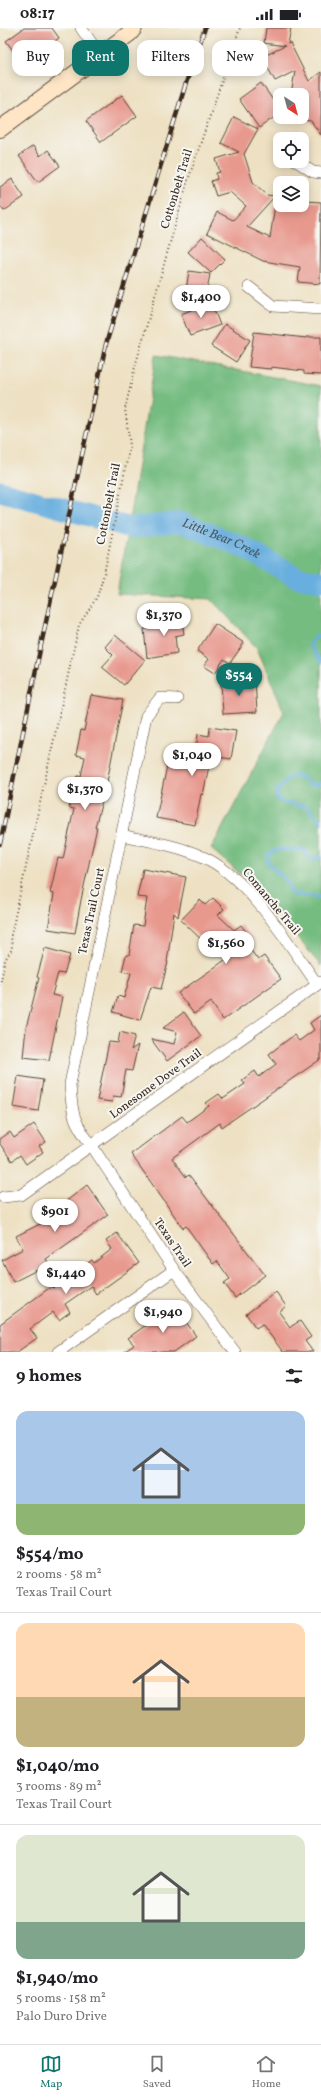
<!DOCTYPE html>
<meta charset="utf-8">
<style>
:root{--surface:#fff;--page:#f6f6f6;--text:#202124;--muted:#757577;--line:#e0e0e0;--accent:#0f766e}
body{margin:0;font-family:Vollkorn,serif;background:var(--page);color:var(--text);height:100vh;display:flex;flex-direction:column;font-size:15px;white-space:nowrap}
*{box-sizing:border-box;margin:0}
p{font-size:13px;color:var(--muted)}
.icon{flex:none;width:22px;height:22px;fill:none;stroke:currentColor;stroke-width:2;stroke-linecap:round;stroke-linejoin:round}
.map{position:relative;height:1324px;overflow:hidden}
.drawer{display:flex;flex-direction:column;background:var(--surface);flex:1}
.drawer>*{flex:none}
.top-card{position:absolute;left:12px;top:12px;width:297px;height:36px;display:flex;gap:8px}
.needle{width:26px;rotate:144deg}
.tools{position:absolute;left:273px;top:60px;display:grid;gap:8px}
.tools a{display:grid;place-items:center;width:36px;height:36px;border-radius:8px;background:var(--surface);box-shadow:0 2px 10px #0003;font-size:20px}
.price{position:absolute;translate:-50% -34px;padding:0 9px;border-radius:14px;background:#fff;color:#222;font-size:13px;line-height:26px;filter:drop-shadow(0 1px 2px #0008)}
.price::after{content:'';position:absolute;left:50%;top:24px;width:12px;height:9px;margin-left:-6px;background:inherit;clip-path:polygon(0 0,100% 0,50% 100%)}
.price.on{background:var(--accent);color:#fff}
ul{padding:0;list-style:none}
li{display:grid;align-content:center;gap:8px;height:212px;padding:0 16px}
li+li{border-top:1px solid var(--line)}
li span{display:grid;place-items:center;height:124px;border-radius:12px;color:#555}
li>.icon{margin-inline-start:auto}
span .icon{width:72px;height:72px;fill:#fffc;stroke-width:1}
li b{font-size:17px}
h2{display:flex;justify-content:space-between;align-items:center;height:48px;padding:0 16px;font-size:17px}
.chip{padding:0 14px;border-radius:12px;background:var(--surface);box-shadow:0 2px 10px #0003;font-size:14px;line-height:36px}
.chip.on{background:var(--accent);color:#fff}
.status{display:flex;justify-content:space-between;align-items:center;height:28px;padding:0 20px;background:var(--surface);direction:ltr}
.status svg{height:11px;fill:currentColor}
.tabs{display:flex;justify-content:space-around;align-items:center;height:56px;border-top:1px solid var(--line);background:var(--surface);font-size:11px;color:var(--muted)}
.tabs a{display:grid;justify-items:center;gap:2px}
.tabs .on{color:var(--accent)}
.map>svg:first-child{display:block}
</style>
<div class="status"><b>08:17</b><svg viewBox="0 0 49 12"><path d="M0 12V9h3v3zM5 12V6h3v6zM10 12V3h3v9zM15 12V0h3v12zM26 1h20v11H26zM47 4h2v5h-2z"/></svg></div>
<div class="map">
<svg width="321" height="1324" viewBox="0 0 321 1324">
<rect width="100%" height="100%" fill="#f6f6f2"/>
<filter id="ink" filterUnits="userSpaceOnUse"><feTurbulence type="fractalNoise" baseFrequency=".025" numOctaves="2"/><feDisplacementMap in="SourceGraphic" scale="8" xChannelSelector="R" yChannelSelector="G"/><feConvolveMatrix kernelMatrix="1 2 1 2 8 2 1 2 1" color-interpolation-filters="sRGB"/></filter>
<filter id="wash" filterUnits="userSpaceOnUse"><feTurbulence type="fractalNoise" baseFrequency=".012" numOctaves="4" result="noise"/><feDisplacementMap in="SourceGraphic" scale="16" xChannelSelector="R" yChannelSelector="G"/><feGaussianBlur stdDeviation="0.9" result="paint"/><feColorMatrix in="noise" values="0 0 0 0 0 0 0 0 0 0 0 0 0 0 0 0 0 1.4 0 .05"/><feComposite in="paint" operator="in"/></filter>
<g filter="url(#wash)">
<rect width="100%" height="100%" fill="#eee1c3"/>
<!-- forest -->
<path fill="#74bc80" stroke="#58734f" d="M156,327L321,358V938L257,860L211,821L284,684L257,620L211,571L117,566Z"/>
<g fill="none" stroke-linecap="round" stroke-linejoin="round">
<!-- stream -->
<g stroke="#67aede" stroke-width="3.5">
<path d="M321,608H316L309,617L321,634"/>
<path d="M321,755L310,758C304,748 300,747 289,749L277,763V771L285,775L307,779L321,794"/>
<path d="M321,829L314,831L308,829L306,822L279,821L268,827V834L287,854L292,866L321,869"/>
</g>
<!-- river -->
<path stroke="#67aede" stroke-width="21" id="s1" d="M0,463L131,500L180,494L241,518L296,549L321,553"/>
</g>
<g id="blocks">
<!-- building -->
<g fill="#e8998e">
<path d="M24,0H52L59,10L23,36L6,13Z"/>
<path d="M266,0H291L288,16L290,15L309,53L321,44V107L311,93L302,92V67H291L295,43L275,53L262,29L285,18L264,15Z"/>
<path d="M261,55L280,82V88H276L259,100L239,71Z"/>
<path d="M122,67L137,88L101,114L86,93Z"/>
<path d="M234,89L258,101L244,126L253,154L267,167L275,168L247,199L270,210L275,177H305V173L321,174L320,256L298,254L300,239L263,233L207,205L217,184L233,192L246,178L230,164L216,168L211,153L217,151L216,145L220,144L216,131L239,124L221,115Z"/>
<path d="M33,118L40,128L48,122L60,138L38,154L19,128Z"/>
<path d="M12,151L24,169L4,183L0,178V159Z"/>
<path d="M202,209L225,231L211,245L188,224Z"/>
<path d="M189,243L210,246L207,263L210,272L185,268Z"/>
<path d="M211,274L220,297L190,308L181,286Z"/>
<path d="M225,296L250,312L236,334L211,318Z"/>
<path d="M254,304L306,310V309H321V347L304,346V343L271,339V341L249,339Z"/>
<path d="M181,586L184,606L175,608L177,625L147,630L144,601L166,598L164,588Z"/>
<path d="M215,596L244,615L230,635L224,631L215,645L204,638L209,631L197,623Z"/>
<path d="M115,607L145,632L124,657L102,639L113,627L105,619Z"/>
<path d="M255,652L257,684L223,686L221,654Z"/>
<path d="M91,667L123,672L106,759L95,799H97L81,872L75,905L48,901L54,866L50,865L58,830L63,831L74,781L69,780L78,748H81L85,729L76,727L81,702L84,703Z"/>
<path d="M210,699L236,703L231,731L211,728L203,767L201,766L195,797L156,790L168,733L176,734L178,727L195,730L198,706L209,708Z"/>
<path d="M143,841L186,849L178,889L174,885L167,934H168L161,961L151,959L140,992L113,984L118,968L124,970L131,945L122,943L126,927H129L134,897L143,898L147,870L137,869Z"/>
<path d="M213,870L224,881L218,887L234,902L241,897L252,912L246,916L258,932L264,928L281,951L223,992L211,974L194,986L178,965L228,930L212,909L206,916L181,892L200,872L205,877Z"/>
<path d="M45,920L70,927L64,946L58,945L52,967L62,969L49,1032L23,1029L26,1000L39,950L37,949Z"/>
<path d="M184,984L201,1008L167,1033L151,1011L174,1016L177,1004L163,1000Z"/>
<path d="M321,987V1031L222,1099L220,1095L172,1130L186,1149L189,1147L265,1247L235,1270L224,1255L230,1251L217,1233L213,1236L186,1198L183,1200L131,1126L182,1088L187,1094L209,1078L206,1075L219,1066L223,1071L245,1056L242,1052L255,1043L259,1049L276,1036L269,1026L294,1007L299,1013L314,1002L310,995Z"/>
<path d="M120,1004L135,1008L131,1022L138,1017L132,1043L126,1042L121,1069L113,1068L112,1074L97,1072L109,1014L118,1015Z"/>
<path d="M18,1048L43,1052L38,1083L13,1079Z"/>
<path d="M34,1096L46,1114L39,1118L43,1124L26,1136L20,1127L12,1133L0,1116V1111L10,1104L14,1110Z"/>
<path d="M87,1157L108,1187L46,1231L49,1236L13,1254L2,1232L23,1221L16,1208L44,1194L42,1192Z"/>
<path d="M117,1205L139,1235L96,1266L91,1258L65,1276L70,1284L59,1292L53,1284L30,1301L37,1310L17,1324H0V1296L52,1258L53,1260L92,1232L94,1235L112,1221L106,1213Z"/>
<path d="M276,1264L286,1278L279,1284L290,1299L300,1293L311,1309L305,1313L313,1324H283L262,1296L256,1300L246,1286Z"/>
<path d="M174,1277L196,1308L174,1324H124L134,1317L128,1310Z"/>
</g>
</g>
</g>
<g filter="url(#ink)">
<use href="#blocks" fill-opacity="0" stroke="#564537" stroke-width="1"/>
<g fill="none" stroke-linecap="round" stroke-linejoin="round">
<!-- minor casing -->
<g stroke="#564537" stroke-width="12">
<g id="minor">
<path d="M81,0L100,27"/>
<path d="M296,133L313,144L321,145"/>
<path d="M249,259L273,278L321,281"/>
<path d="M177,671L160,670L146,688L70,1056C72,1087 73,1093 92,1118L174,1242L235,1324"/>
<path d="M121,807C148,813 176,817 201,828C247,847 289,916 317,956"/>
<path d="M3,1169L21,1167L321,954"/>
<path d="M58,1324L174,1242"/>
</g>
</g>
<!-- secondary casing -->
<g stroke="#564537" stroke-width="18">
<path id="secondary" d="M0,101L130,5L134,0"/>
</g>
<!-- path -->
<path stroke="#564537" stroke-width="2" stroke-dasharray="1 3" stroke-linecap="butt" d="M0,957L5,932L12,921L11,907L79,597L97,569L104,546L130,417L125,381L135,339L187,155L240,0"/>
<!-- minor -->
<use href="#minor" stroke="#fff" stroke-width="11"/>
<!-- secondary -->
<use href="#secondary" stroke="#fde5c5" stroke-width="16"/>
<!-- rail casing -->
<g stroke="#3b2a1e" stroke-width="4.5">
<path id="rail" d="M0,816L41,617L106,316L186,55L205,0"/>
</g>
<!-- rail -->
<use href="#rail" stroke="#f6f6f2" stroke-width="3" stroke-dasharray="9" stroke-linecap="butt"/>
</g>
</g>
<g text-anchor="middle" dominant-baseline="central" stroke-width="4" stroke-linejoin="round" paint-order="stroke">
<!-- street labels -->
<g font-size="12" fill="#3b2a1e" stroke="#f6f6f2">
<text transform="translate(177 161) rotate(-73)">Cottonbelt Trail</text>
<text transform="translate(109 476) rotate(-79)">Cottonbelt Trail</text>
<text transform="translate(271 874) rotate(50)">Comanche Trail</text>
<text transform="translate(92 883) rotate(-78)">Texas Trail Court</text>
<text transform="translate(156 1056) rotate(-36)">Lonesome Dove Trail</text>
<text transform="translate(172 1215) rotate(56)">Texas Trail</text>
</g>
<!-- water labels -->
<g font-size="13" font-style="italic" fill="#4a5861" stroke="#f6f6f2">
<text stroke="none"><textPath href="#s1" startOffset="230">Little Bear Creek</textPath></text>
</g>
</g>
</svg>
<div class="tools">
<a><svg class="needle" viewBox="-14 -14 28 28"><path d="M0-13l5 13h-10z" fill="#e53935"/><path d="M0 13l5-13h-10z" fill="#757577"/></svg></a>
<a><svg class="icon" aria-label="locate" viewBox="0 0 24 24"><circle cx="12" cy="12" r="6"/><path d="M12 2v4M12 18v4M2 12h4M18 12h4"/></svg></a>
<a><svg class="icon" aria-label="layers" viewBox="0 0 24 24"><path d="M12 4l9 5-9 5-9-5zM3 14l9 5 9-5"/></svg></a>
</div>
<b class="price" style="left:201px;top:291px">$1,400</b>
<b class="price" style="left:164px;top:609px">$1,370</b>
<b class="price on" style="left:239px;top:669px">$554</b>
<b class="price" style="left:192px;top:749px">$1,040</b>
<b class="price" style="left:85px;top:783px">$1,370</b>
<b class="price" style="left:226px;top:937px">$1,560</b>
<b class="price" style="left:55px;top:1205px">$901</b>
<b class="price" style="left:66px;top:1267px">$1,440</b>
<b class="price" style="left:163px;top:1306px">$1,940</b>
<div class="top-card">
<a class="chip">Buy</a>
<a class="chip on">Rent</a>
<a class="chip">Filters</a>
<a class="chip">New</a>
</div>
</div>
<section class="drawer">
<h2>9 homes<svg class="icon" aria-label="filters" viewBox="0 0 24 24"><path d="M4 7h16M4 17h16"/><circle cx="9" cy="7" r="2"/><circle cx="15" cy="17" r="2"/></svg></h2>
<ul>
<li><span style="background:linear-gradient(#a9c7e8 75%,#8fb573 0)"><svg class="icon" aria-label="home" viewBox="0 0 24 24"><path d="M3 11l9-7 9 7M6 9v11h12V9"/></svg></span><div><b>$554/mo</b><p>2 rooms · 58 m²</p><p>Texas Trail Court</p></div></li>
<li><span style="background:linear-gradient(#ffd9b3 60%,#c2b280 0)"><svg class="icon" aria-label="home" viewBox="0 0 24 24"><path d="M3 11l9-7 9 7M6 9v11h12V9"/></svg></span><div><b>$1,040/mo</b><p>3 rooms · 89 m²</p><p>Texas Trail Court</p></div></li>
<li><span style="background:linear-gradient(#dfe7d0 70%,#7fa58c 0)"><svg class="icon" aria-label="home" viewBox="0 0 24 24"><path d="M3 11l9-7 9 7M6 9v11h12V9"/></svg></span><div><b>$1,940/mo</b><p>5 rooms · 158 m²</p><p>Palo Duro Drive</p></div></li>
</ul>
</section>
<nav class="tabs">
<a class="on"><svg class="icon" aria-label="map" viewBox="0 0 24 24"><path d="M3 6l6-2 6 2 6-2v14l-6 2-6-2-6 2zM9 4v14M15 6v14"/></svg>Map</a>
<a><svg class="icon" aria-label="saved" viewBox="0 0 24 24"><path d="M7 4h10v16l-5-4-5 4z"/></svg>Saved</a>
<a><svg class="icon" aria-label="home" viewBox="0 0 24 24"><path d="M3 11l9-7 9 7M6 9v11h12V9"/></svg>Home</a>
</nav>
